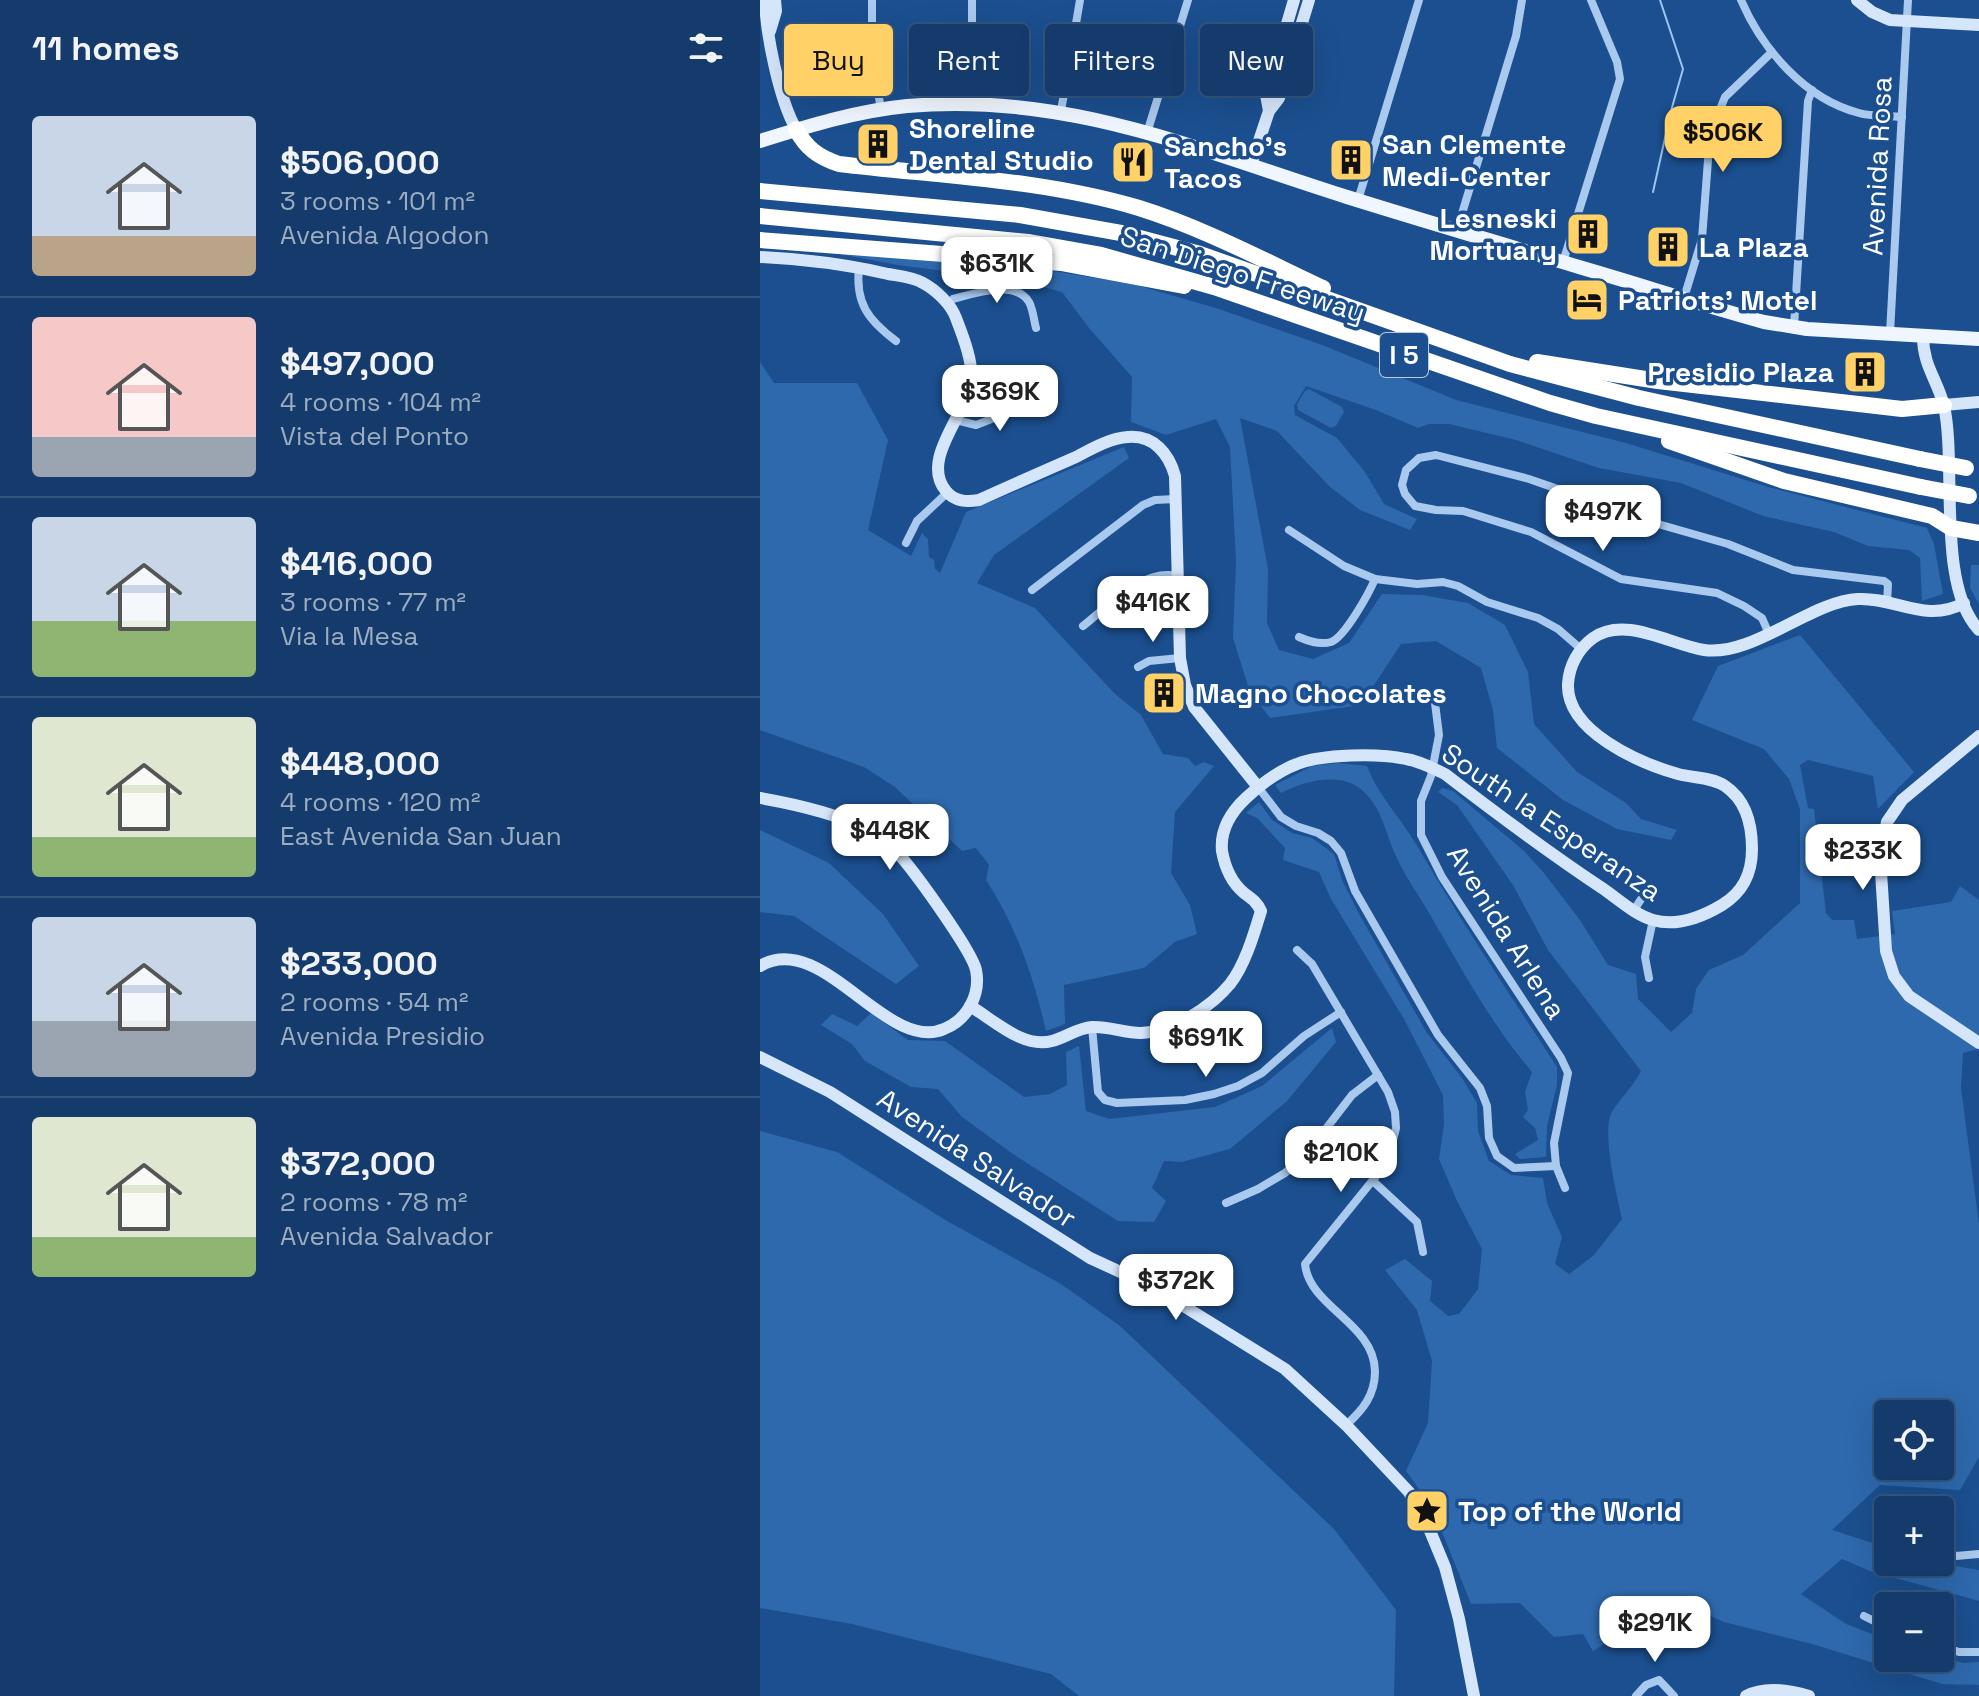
<!DOCTYPE html>
<meta charset="utf-8">
<style>
:root{--surface:#143b6b;--page:#1d4271;--text:#f1f3f6;--muted:#9dadc1;--line:#33557e;--accent:#ffd166}
body{margin:0;font-family:"Space Grotesk",sans-serif;background:var(--page);color:var(--text);height:100vh;display:flex;flex-direction:column;font-size:30px;white-space:nowrap}
*{box-sizing:border-box;margin:0}
p{font-size:26px;color:var(--muted)}
.icon{flex:none;width:44px;height:44px;fill:none;stroke:currentColor;stroke-width:2;stroke-linecap:round;stroke-linejoin:round}
.map{position:relative;flex:1;overflow:hidden}
.drawer{display:flex;flex-direction:column;background:var(--surface);width:760px}
.drawer>*{flex:none}
.banner{position:absolute;left:24px;top:24px;width:760px;height:72px;display:flex;gap:16px}
.buttons{position:absolute;left:1114px;top:1400px;display:grid;gap:16px}
.buttons a{display:grid;place-items:center;width:80px;height:80px;border-radius:8px;background:var(--surface);box-shadow:0 8px 32px #0002,0 0 0 2px var(--line);font-size:40px}
.price{position:absolute;translate:-50% -68px;padding:0 18px;border-radius:16px;background:#fff;color:#222;font-size:26px;line-height:52px;filter:drop-shadow(0 2px 4px #0008)}
.price::after{content:'';position:absolute;left:50%;top:48px;width:24px;height:18px;margin-left:-12px;background:inherit;clip-path:polygon(0 0,100% 0,50% 100%)}
.price.on{background:var(--accent);color:#111}
ul{padding:0;list-style:none}
li{display:flex;align-items:center;gap:24px;height:200px;padding:0 32px}
li+li{border-top:2px solid var(--line)}
li span{display:grid;place-items:center;flex:none;width:224px;height:160px;border-radius:8px;color:#555}
li>.icon{margin-inline-start:auto}
span .icon{width:96px;height:96px;fill:#fffc;stroke-width:1}
li b{font-size:34px}
h2{display:flex;justify-content:space-between;align-items:center;height:96px;padding:0 32px;font-size:34px}
.chip{padding:0 28px;border-radius:8px;background:var(--surface);box-shadow:0 8px 32px #0002,0 0 0 2px var(--line);font-size:28px;line-height:72px}
.chip.on{background:var(--accent);color:#111}
main{display:flex;flex:1;min-height:0}
.map>svg:first-child{display:block}
</style>
<main>
<section class="drawer">
<h2>11 homes<svg class="icon" aria-label="filters" viewBox="0 0 24 24"><path d="M4 7h16M4 17h16"/><circle cx="9" cy="7" r="2"/><circle cx="15" cy="17" r="2"/></svg></h2>
<ul>
<li><span style="background:linear-gradient(#c9d6e8 75%,#b9a48a 0)"><svg class="icon" aria-label="home" viewBox="0 0 24 24"><path d="M3 11l9-7 9 7M6 9v11h12V9"/></svg></span><div><b>$506,000</b><p>3 rooms · 101 m²</p><p>Avenida Algodon</p></div></li>
<li><span style="background:linear-gradient(#f6c9c9 75%,#9aa5b1 0)"><svg class="icon" aria-label="home" viewBox="0 0 24 24"><path d="M3 11l9-7 9 7M6 9v11h12V9"/></svg></span><div><b>$497,000</b><p>4 rooms · 104 m²</p><p>Vista del Ponto</p></div></li>
<li><span style="background:linear-gradient(#c9d6e8 65%,#8fb573 0)"><svg class="icon" aria-label="home" viewBox="0 0 24 24"><path d="M3 11l9-7 9 7M6 9v11h12V9"/></svg></span><div><b>$416,000</b><p>3 rooms · 77 m²</p><p>Via la Mesa</p></div></li>
<li><span style="background:linear-gradient(#dfe7d0 75%,#8fb573 0)"><svg class="icon" aria-label="home" viewBox="0 0 24 24"><path d="M3 11l9-7 9 7M6 9v11h12V9"/></svg></span><div><b>$448,000</b><p>4 rooms · 120 m²</p><p>East Avenida San Juan</p></div></li>
<li><span style="background:linear-gradient(#c9d6e8 65%,#9aa5b1 0)"><svg class="icon" aria-label="home" viewBox="0 0 24 24"><path d="M3 11l9-7 9 7M6 9v11h12V9"/></svg></span><div><b>$233,000</b><p>2 rooms · 54 m²</p><p>Avenida Presidio</p></div></li>
<li><span style="background:linear-gradient(#dfe7d0 75%,#8fb573 0)"><svg class="icon" aria-label="home" viewBox="0 0 24 24"><path d="M3 11l9-7 9 7M6 9v11h12V9"/></svg></span><div><b>$372,000</b><p>2 rooms · 78 m²</p><p>Avenida Salvador</p></div></li>
</ul>
</section>
<div class="map">
<svg width="1219" height="1696" viewBox="0 0 1219 1696">
<rect width="100%" height="100%" fill="#1b4f8f"/>
<!-- green -->
<g fill="#2e69ad" fill-rule="evenodd">
<path d="M74,253L266,267L369,283L456,308L565,346L696,400L866,443L1008,487L1167,528L1174,544L1183,594L1162,601L1160,558L1149,550L1108,546L1074,532L1003,516L921,483L839,468L756,440L689,424H669L658,428L616,410L546,386L534,406L535,415L577,438L605,472L624,504L657,519L650,530L600,510L570,487L517,431L480,418L508,569L507,623L519,650L553,659L589,643L622,594L662,595L708,603L745,625L768,672L774,724L817,772L866,803L881,819L917,830L911,840L857,829L803,800L737,748L733,710L721,668L676,641L641,644L601,705L510,718L490,692L473,638L476,561L470,447L456,419L406,435L371,422L372,377L329,328L302,292L261,281L138,265Z"/>
<path d="M0,362L14,383H97L128,440L108,530L151,556L162,533L168,539L169,557L174,560L175,569L180,573L206,512L364,447L369,458L234,555L217,583L275,608L355,694L381,715L403,754L428,758L435,766L444,762L454,766L415,812L411,873L430,905L437,934L415,942L384,968L304,985L305,1024L286,1031C274,978 256,926 226,880L229,865L216,848L202,851L135,787L104,767L0,730Z"/>
<path d="M549,389L582,407L584,412L576,426L571,428L538,410L537,404L545,391Z"/>
<path d="M1211,565H1219V604L1210,588Z"/>
<path d="M1040,635L1154,772L1118,809L1113,776L1048,760L1040,765L1048,808L1054,809L1066,913L1072,920H1094L1097,939L1135,934L1132,911L1191,902L1200,886L1219,900V1049L1203,1053L1201,1088L1219,1224V1457L1200,1490L1120,1485L1072,1530L1128,1548V1562H1172L1219,1570V1601L1110,1571L1082,1559L1041,1594L1086,1624L1128,1640V1658L1180,1656L1203,1663L1219,1662V1685L1182,1684L1052,1644L964,1622L914,1600L833,1651L823,1634L794,1637L760,1603L711,1604L672,1507L646,1471L668,1423L672,1361L657,1310L625,1270L645,1259L672,1281L670,1301L688,1316L699,1314L718,1289L722,1249L697,1201L679,1159L684,1124L683,1095L644,1019L571,899L559,872L523,860L525,848L497,818L486,813L499,802L512,820L532,833L552,838L574,854L582,880L598,912L667,1033L702,1078L717,1103L718,1131L729,1161L751,1175L783,1178L787,1203L802,1237L795,1264L809,1274L834,1255L862,1219C857,1196 841,1131 852,1112C861,1097 873,1087 881,1071L788,950L753,885L697,805L678,792L682,788L693,791L764,851L784,873L820,920L848,965L876,974L878,999L911,1032L932,1013L936,989L949,970L983,955L1040,903V809L1029,779L1004,749L932,720L958,666ZM1128,1414H1180V1466H1128Z"/>
<path d="M578,763L607,766C618,795 640,817 656,844C700,920 749,993 797,1067V1085L787,1126L786,1157L760,1159L755,1154L778,1140L775,1128L763,1117L768,1110L765,1092L772,1072C731,1024 701,968 669,913C658,894 644,875 635,854C625,831 622,808 602,790C581,771 543,781 521,793L515,785L552,766Z"/>
<path d="M0,830L69,863L123,914L159,966L136,984L34,916L0,912Z"/>
<path d="M111,1013L148,1040L185,1041L264,1097L290,1094L307,1085L306,1052L319,1046L326,1111L349,1119L455,1107L502,1086L572,1028L576,1042L527,1101L470,1149L422,1162L404,1161L392,1188L406,1201L394,1222L358,1221L253,1154L202,1117L178,1089L151,1087L105,1061L92,1044L61,1025L72,1014L97,1026Z"/>
<path d="M0,1131L77,1152L187,1221L301,1284L360,1326L574,1529L636,1610L634,1696H319L291,1674L92,1624L0,1608Z"/>
</g>
<g fill="none" stroke-linecap="round" stroke-linejoin="round">
<!-- stream -->
<path stroke="#9cc4f0" stroke-width="2" d="M893,192L911,111L923,69L900,0"/>
<!-- street -->
<g stroke="#a9c9ee" stroke-width="8">
<path d="M112,0V54L121,110"/>
<path d="M981,0C1002,49 1045,99 1099,113C1112,117 1128,115 1142,117"/>
<path d="M212,104V0"/>
<path d="M301,111L320,0"/>
<path d="M387,133L428,0"/>
<path d="M598,200L659,0"/>
<path d="M697,230L756,36L762,0"/>
<path d="M803,262L860,79L857,62L831,0"/>
<path d="M99,267C95,303 108,320 136,341"/>
<path d="M924,298L942,239L950,134L965,97L1012,52"/>
<path d="M188,303L193,299C213,294 255,279 269,302C273,309 274,321 276,328"/>
<path d="M1034,327L1048,101L1052,90"/>
<path d="M1130,333L1148,0"/>
<path d="M196,420L216,425L283,399"/>
<path d="M529,530L584,566L615,579L657,584L683,582L698,586L727,602L778,618L798,629L821,649"/>
<path d="M146,543L157,521L187,493"/>
<path d="M272,590L383,505L395,500L416,499"/>
<path d="M323,626C350,605 382,568 418,576"/>
<path d="M1009,634L1002,618L984,606L957,593L861,579L771,532L703,511L676,510L655,506L645,494L642,485L646,470L659,458L676,455L769,479L898,524L968,544L1033,570L1124,581L1128,584L1127,604"/>
<path d="M539,637C548,641 561,645 571,642C585,637 609,593 615,579"/>
<path d="M378,667L389,661L420,658"/>
<path d="M674,695L679,735L671,776L661,801V835L682,877L801,1058L808,1073L794,1143L796,1166L805,1188"/>
<path d="M498,787L521,817L536,826L558,833L571,841L581,853L595,891L678,1035L720,1088L727,1106L729,1138L737,1156L754,1168L796,1166"/>
<path d="M874,910L889,887"/>
<path d="M537,950L552,964L628,1092L635,1112L636,1128L629,1156L617,1175L545,1264C549,1307 614,1323 615,1371C615,1395 603,1410 586,1425"/>
<path d="M889,978L885,957L893,920"/>
<path d="M332,1027L338,1092L345,1100L357,1103L425,1100L454,1094L478,1086L502,1073L544,1036L581,1012"/>
<path d="M613,1181L657,1222L663,1252"/>
<path d="M466,1203L498,1189L525,1173L548,1152L592,1095L618,1075"/>
<path d="M1180,1549L1196,1556L1219,1554"/>
<path d="M1104,1616L1128,1628"/>
<path d="M1180,1646L1199,1652H1219"/>
<path d="M876,1696L886,1685L899,1680L914,1696"/>
</g>
<!-- secondary -->
<g stroke="#d6e6fa" stroke-width="12">
<path d="M5,0C6,34 19,99 36,129"/>
<path d="M1097,0L1112,12L1130,20L1219,25"/>
<path d="M10,31L16,11L15,0"/>
<path d="M509,111L506,95L534,0"/>
<path d="M491,165L509,111L519,98L549,0"/>
<path d="M0,257C44,259 85,264 128,274C139,276 153,277 163,283C176,290 191,304 196,318C203,336 214,364 211,383C205,416 160,460 186,491C195,502 207,502 219,500C252,485 284,471 316,457C331,449 350,438 368,437C394,435 409,454 415,476L420,658L425,685L434,707L498,787"/>
<path d="M1163,336C1163,366 1177,379 1184,406C1197,464 1176,585 1219,630"/>
<path d="M1184,405L1219,402"/>
<path d="M1219,736L1142,800L1127,822L1120,856L1126,951L1134,976L1149,996L1219,1043"/>
<path d="M0,798C34,804 74,813 105,828C119,836 133,847 143,859C158,877 212,951 216,970C221,995 207,1020 184,1029C127,1054 62,929 0,966"/>
<path d="M210,1006C234,1020 263,1049 292,1041C305,1038 317,1028 332,1027C348,1026 364,1033 381,1033C412,1032 450,1008 470,984C485,965 494,934 501,911C497,902 492,899 484,893C471,882 465,868 462,851C460,830 471,812 486,798C501,784 518,771 537,764C562,754 619,753 646,759C659,761 673,768 685,774C737,814 788,852 842,888C857,898 875,915 893,920C917,927 942,917 962,905C983,892 992,874 992,849C992,825 986,800 965,786C952,777 932,778 918,774C879,763 806,731 808,684C809,666 818,649 833,638C865,615 911,645 944,650C993,657 1051,601 1098,599C1136,597 1165,624 1204,603"/>
<path d="M0,1057L70,1092L330,1258L393,1287L525,1369L586,1425L649,1492L668,1526L685,1567L699,1619L714,1696"/>
<path d="M986,1696C1005,1686 1029,1690 1049,1696"/>
</g>
<!-- primary -->
<path stroke="#f0f6ff" stroke-width="14" d="M0,141C48,126 96,111 147,106C308,92 438,150 587,197C664,221 742,244 819,267C881,285 942,305 1004,322L1047,329L1219,339"/>
<!-- highway -->
<g stroke="#fff" stroke-width="16">
<path d="M36,129C46,148 58,157 79,164C179,176 281,179 379,208C443,228 503,260 563,288"/>
<path d="M0,191L260,215L361,233L440,254L750,364L879,398L1160,459"/>
<path d="M0,216L268,242L341,255L454,287L790,403L836,416L1161,487"/>
<path d="M0,240L301,263L424,286"/>
<path d="M777,362L898,381L1142,409L1184,405"/>
<path d="M909,441L1024,481L1172,516L1191,528L1219,533"/>
</g>
<!-- highway-bridge -->
<g stroke="#fff" stroke-width="16">
<path d="M1160,459L1206,468"/>
<path d="M1161,487L1209,496"/>
</g>
</g>
<!-- icons -->
<defs>
<g id="building-square" transform="scale(2.3)"><rect x="-9" y="-9" width="18" height="18" rx="4" fill="#ffd166" stroke="#1b4f8f"/><path d="M-4-6H4V6H1V3H-1V6H-4ZM-2.5-4.3h1.7v1.8h-1.7ZM.8-4.3h1.7v1.8H.8ZM-2.5-1h1.7V.8h-1.7ZM.8-1h1.7V.8H.8Z" fill="#111"/></g>
<g id="restaurant-square" transform="scale(2.3)"><rect x="-9" y="-9" width="18" height="18" rx="4" fill="#ffd166" stroke="#1b4f8f"/><path d="M-5-6h1v4h1v-4h1v4h1v-4h1v5L-1.5 .5V6h-2V.5L-5-1ZM5-6V6H3V1.5H1.5Q1.5-4 5-6Z" fill="#111"/></g>
<g id="hotel-square" transform="scale(2.3)"><rect x="-9" y="-9" width="18" height="18" rx="4" fill="#ffd166" stroke="#1b4f8f"/><path d="M-6-4.5h1.5V1H6V5H4.5V3h-9V5H-6ZM-4 0a1.8 1.8 0 1 1 3.6 0ZM.5 0V-2.5h3Q6-2.5 6 0Z" fill="#111"/></g>
<g id="sight-square" transform="scale(2.3)"><rect x="-9" y="-9" width="18" height="18" rx="4" fill="#ffd166" stroke="#1b4f8f"/><path d="M0-6L1.8-2.2L6-1.7L2.9 1.2L3.7 5.4L0 3.3L-3.7 5.4L-2.9 1.2L-6-1.7L-1.8-2.2Z" fill="#111"/></g>
</defs>
<g fill-rule="evenodd">
<use href="#building-square" x="118" y="144"/>
<use href="#building-square" x="591" y="160"/>
<use href="#restaurant-square" x="373" y="162"/>
<use href="#building-square" x="828" y="234"/>
<use href="#building-square" x="908" y="247"/>
<use href="#hotel-square" x="827" y="300"/>
<use href="#building-square" x="1105" y="372"/>
<use href="#building-square" x="404" y="693"/>
<use href="#sight-square" x="667" y="1511"/>
</g>
<g text-anchor="middle" dominant-baseline="central" stroke-width="7" stroke-linejoin="round" paint-order="stroke">
<!-- shield labels -->
<rect fill="#1b4f8f" stroke="#bbcadd" stroke-width="2" x="620" y="333" width="48" height="44" rx="6"/>
<g font-size="26" font-weight="bold" fill="#fff">
<text x="644" y="355">I 5</text>
</g>
<!-- poi labels -->
<g font-size="28" font-weight="bold" fill="#fff" stroke="#1b4f8f" text-anchor="start">
<text x="149" y="128">Shoreline<tspan x="149" dy="32">Dental Studio</tspan></text>
<text x="622" y="144">San Clemente<tspan x="622" dy="32">Medi-Center</tspan></text>
<text x="404" y="146">Sancho's<tspan x="404" dy="32">Tacos</tspan></text>
<text x="797" y="218" text-anchor="end">Lesneski<tspan x="797" dy="32">Mortuary</tspan></text>
<text x="939" y="247">La Plaza</text>
<text x="858" y="300">Patriots' Motel</text>
<text x="1074" y="372" text-anchor="end">Presidio Plaza</text>
<text x="435" y="693">Magno Chocolates</text>
<text x="698" y="1511">Top of the World</text>
</g>
<!-- street labels -->
<g font-size="28" fill="#fff" stroke="#1b4f8f">
<text transform="translate(1117 166) rotate(-87)">Avenida Rosa</text>
<text transform="translate(483 274) rotate(18)">San Diego Freeway</text>
<text transform="translate(792 822) rotate(34)">South la Esperanza</text>
<text transform="translate(747 932) rotate(58)">Avenida Arlena</text>
<text transform="translate(217 1158) rotate(33)">Avenida Salvador</text>
</g>
</g>
</svg>
<div class="buttons">
<a><svg class="icon" aria-label="locate" viewBox="0 0 24 24"><circle cx="12" cy="12" r="6"/><path d="M12 2v4M12 18v4M2 12h4M18 12h4"/></svg></a>
<a>+</a>
<a>−</a>
</div>
<b class="price on" style="left:963px;top:174px">$506K</b>
<b class="price" style="left:237px;top:305px">$631K</b>
<b class="price" style="left:240px;top:433px">$369K</b>
<b class="price" style="left:843px;top:553px">$497K</b>
<b class="price" style="left:393px;top:644px">$416K</b>
<b class="price" style="left:130px;top:872px">$448K</b>
<b class="price" style="left:1103px;top:892px">$233K</b>
<b class="price" style="left:446px;top:1079px">$691K</b>
<b class="price" style="left:581px;top:1194px">$210K</b>
<b class="price" style="left:416px;top:1322px">$372K</b>
<b class="price" style="left:895px;top:1664px">$291K</b>
<div class="banner">
<a class="chip on">Buy</a>
<a class="chip">Rent</a>
<a class="chip">Filters</a>
<a class="chip">New</a>
</div>
</div>
</main>
